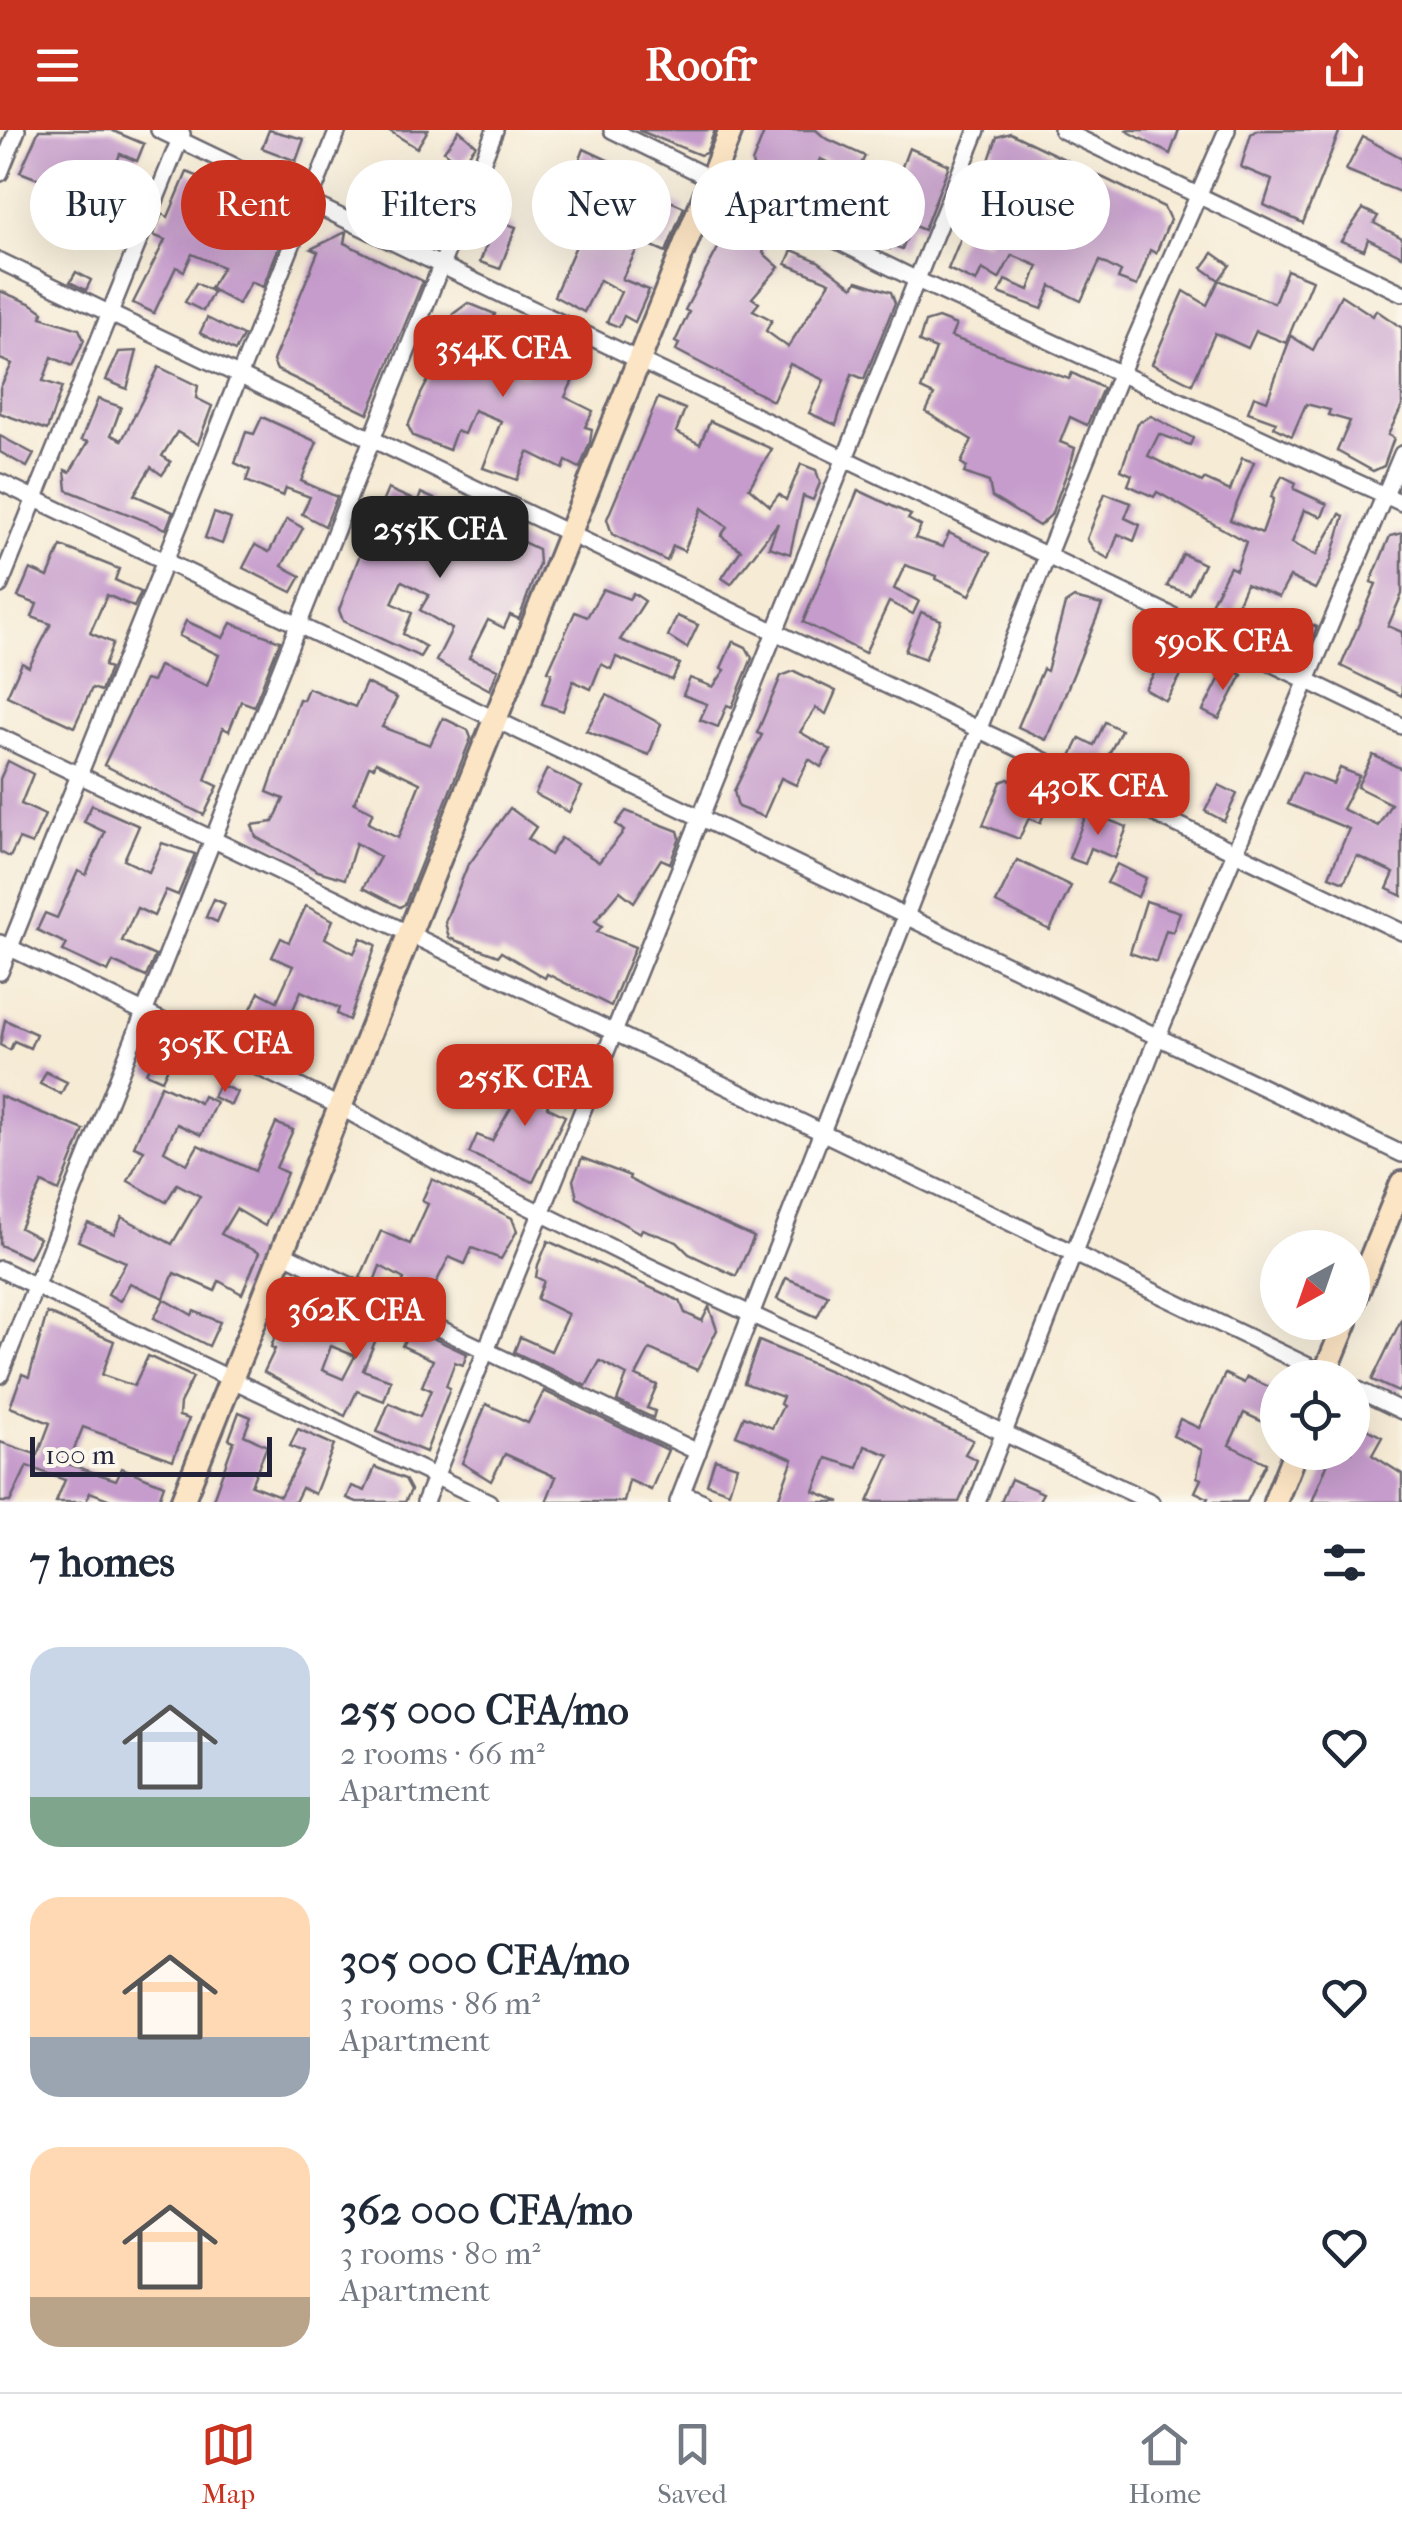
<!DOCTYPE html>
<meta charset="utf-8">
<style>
:root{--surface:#fff;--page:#f6f6f7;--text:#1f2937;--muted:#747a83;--line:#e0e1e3;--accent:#c8321e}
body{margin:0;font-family:"IM FELL French Canon",serif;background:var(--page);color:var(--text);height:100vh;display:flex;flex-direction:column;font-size:38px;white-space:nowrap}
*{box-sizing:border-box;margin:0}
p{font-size:32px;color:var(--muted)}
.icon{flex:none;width:55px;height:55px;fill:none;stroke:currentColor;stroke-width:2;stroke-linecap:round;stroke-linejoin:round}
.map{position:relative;height:1372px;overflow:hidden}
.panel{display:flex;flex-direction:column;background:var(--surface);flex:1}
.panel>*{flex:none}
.banner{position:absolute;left:30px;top:30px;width:1342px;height:90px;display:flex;gap:20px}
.needle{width:65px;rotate:220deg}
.tools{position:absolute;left:1260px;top:1100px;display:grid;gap:20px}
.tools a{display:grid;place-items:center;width:110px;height:110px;border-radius:50%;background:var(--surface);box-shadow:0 10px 40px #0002;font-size:50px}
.scale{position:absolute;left:30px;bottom:25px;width:242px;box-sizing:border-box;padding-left:10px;border:5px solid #22223b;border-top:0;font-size:28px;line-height:35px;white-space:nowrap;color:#22223b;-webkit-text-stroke:8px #fbf7ec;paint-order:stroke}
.price{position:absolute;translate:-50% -85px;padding:0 22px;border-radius:20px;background:var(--accent);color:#fff;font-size:32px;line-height:65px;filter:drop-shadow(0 2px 5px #0008)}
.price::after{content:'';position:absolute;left:50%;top:60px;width:30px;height:22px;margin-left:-15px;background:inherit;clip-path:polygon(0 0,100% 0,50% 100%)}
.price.active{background:#222;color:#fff}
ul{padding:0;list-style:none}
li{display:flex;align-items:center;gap:30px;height:250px;padding:0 30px}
li span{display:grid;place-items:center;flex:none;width:280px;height:200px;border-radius:30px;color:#555}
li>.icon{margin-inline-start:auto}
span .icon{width:120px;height:120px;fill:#fffc;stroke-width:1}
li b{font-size:42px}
h2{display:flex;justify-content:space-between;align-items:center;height:120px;padding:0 30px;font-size:42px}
.pill{padding:0 35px;border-radius:45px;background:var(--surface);box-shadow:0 10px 40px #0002;font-size:35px;line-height:90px}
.pill.active{background:var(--accent);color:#fff}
header{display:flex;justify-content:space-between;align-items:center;height:130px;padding:0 30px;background:var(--accent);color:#fff;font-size:45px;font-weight:700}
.tabs{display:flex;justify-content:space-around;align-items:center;height:140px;border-top:2px solid var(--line);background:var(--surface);font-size:28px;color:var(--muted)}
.tabs a{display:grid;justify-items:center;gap:5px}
.tabs .active{color:var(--accent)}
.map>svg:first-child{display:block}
</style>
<header><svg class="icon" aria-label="menu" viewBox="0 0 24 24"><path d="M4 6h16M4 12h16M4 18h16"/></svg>Roofr<svg class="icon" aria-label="share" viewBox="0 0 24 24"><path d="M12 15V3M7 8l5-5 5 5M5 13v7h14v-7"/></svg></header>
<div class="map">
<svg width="1402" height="1372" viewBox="0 0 1402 1372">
<rect width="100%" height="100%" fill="#fbf7ec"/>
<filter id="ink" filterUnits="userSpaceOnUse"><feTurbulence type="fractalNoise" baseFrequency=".01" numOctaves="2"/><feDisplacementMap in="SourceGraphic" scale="20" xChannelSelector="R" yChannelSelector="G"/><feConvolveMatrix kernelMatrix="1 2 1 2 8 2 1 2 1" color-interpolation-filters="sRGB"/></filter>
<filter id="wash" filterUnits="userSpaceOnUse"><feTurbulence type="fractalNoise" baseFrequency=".0048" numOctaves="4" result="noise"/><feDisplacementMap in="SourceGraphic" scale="40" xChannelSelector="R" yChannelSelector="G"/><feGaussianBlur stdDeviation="2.25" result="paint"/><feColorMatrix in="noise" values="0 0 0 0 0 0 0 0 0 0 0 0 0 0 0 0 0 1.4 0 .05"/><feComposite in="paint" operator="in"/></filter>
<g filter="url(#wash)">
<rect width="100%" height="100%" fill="#f6ebd5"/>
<g id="blocks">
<!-- building -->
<g fill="#c69ccc" fill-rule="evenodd">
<path d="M39,0H111L144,14L137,31L120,24L108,56L124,64L115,83L75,65L70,80L37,67L43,51L20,42Z"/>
<path d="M269,0L304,9L296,31L262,18Z"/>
<path d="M388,0H428L417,18Z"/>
<path d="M459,0L476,15L461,34L444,21Z"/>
<path d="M638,0H715L706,23L700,25Z"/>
<path d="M765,0H816L825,8L865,26L856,45L820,29L803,66L757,47L752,33Z"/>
<path d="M1125,0H1179L1170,24Z"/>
<path d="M1257,0H1340L1303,93L1264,75L1272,50L1241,37L1251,4Z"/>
<path d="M1010,3L1164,77L1170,90L1156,123L1150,120L1137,156L1118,149L1121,142L1100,131L1081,171L1051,156L1042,179L999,163L1005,150L1029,160L1038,136L1012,125L999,149L982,139L976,152L948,139L963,103L986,113L1001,54L983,48L997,7ZM1013,29L1059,47L1049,72L1005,52Z"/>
<path d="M1363,7L1402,28V63L1346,40Z"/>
<path d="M909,18L949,35L924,100L912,95L902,119L892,115L890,119L876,113L878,108L842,92L847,80L880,95Z"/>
<path d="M584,19L614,33L608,48L579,32Z"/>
<path d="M187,42L275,78L288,94L263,157L251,152L238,174L210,158L223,137L192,124L184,141L176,137L154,183L133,173L165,110L153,105L162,84L168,87Z"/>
<path d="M440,48L460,59L438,110L406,95L411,80L404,77L413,65L421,68L426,56L434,60Z"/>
<path d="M594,56L629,74L636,56L684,77L666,122L641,111L622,149L649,160L635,192L624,186L619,197L607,192L621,162L600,150L584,182L554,166L589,86L568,73L574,61L588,68Z"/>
<path d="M1363,79L1378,86L1374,93L1402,108V126L1368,109L1364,120L1341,111Z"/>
<path d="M496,90L516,97L500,139L480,132Z"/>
<path d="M346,102L344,113L423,151L368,284L277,240L273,231L318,122L311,119Z"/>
<path d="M754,102L769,107L763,123L779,137L752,168L759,173L753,180L772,190L766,201L788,217L830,152L786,134L792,120L818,131L853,157L857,151L891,162L895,173L873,227L864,249L852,244L836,295L809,283L824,250L790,234L773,271L676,220L679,214L675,212L689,182L685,180L725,105L749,115Z"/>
<path d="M1213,123L1230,135L1219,150L1202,138Z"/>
<path d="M1287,140L1312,150L1286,213L1256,201L1248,218L1215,203L1192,254L1152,234L1184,161L1207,175L1219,150L1274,173Z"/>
<path d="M76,142L91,150L86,160L70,152Z"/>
<path d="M196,153L213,162L203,181L185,172Z"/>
<path d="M0,161L32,174L43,182L41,187L79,199L84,210L72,236L52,227L43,251L62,257L47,300L0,283V258L12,234L0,229Z"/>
<path d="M1341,165L1373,186L1376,180L1402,198V276L1388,305L1394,308L1384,336L1373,341L1337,321L1350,291L1328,285L1330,280L1306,274L1292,306L1274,297L1276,292L1248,282L1254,266L1267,271L1291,206L1313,220Z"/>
<path d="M468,173L495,184L491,196L506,212L485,226L526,245L540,211L559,218L556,226L570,232L565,241L575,246L565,267L593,281L585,297L592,299L590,312L580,338L566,331L563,339L528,322L517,350L483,338L501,291L474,280L464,304L456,301L449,320L413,306L408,296L421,264L432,243L443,247L454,222L442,217L453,184Z"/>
<path d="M207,188L243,206L235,221L200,203Z"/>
<path d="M938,188L956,195L951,207L1069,249L1072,243L1103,258L1087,295L1070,287L1060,312L1075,318L1072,329L1051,385L1039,396L992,367L989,352L964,343L967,337L961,333L972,310L926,282L934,265L921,259L936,219L919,212L925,192Z"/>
<path d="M137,221L127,259L106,250L119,222Z"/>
<path d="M159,237L198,256L196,268L212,276L198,314L177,302L162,326L171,332L162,345L151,337L134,365L173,382L166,399L67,360L65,340L70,342L88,312L81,310L98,269L121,277L111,305L122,310Z"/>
<path d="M658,268L685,279L676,302L700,314L710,291L772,319L749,358L770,376L779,364L786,370L801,334L816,340L820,353L813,370L803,366L790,424L769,417L778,393L731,454L722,448L741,420L721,406L727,397L702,378L684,421L673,416L667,431L612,404L607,389Z"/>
<path d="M1151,286L1193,308L1190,315L1159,304L1148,326L1202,352L1204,349L1230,361L1242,328L1254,332L1230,390L1262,403L1274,369L1271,367L1282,346L1296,353L1294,359L1327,374L1322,387L1304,380L1292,413L1316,425L1340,384L1344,386L1331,430L1315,459L1290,447L1279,467L1246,454L1233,484L1211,474L1230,437L1236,440L1246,412L1157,362L1154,367L1128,355L1132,345L1121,340L1134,303L1138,293Z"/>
<path d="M262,287L317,312L301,351L337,367L325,396L302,384L310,367L286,358L283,366L246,351L250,340L235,333L246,302L254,304Z"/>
<path d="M0,306L34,324L27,337L0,322Z"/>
<path d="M388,359L418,372L421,363L434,369L431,377L461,390L464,384L538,419L539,434L519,489L510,485L504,498L488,490L469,528L498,539L490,560L436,531L452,499L420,480L429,465L402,451L392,473L412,483L403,504L426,517L420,527L343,491L339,480L366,408L383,414L395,385L380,378Z"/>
<path d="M858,360L911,385L908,389L921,396L915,408L943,417L949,403L990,423L970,465L936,449L937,446L905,435L894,459L919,471L913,484L889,472L865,523L803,492Z"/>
<path d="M1105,363L1131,373L1125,388L1140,395L1134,411L1118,404L1109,429L1095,421L1087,409Z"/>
<path d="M214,383L231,389L222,414L205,408Z"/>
<path d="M287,389L303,398L282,436L301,446L292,462L243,438L255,415L269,422Z"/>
<path d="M1402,403V464L1388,496L1402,502V566L1341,536L1376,454L1371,452L1390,406Z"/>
<path d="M61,416L119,439L115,450L141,462L134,477L107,465L90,503L113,513L104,536L110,538L101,561L92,558L74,597L7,566L22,533L29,537L51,494L32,487L37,474L18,467L30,439L48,447Z"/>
<path d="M1183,424L1204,434L1189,464L1167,456Z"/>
<path d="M603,459L629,469L633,463L645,471L620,510L680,534L672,550L616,527L611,539L601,534L591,559L573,551L563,581L542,574L552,543L548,541L575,482L587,487Z"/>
<path d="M1074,468L1102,475L1046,610L1018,597L1043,539L1047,541L1065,474Z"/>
<path d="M921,482L941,490L925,529L905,521Z"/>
<path d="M1285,483L1317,497L1310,515L1305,513L1302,518L1275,506Z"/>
<path d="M677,486L698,495L687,518L668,506Z"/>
<path d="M186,491L223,508L231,493L280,511L254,576L241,571L229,601L223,598L205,650L218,656L204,685L104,635L145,550L152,552L159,536L207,556L219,525L179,506Z"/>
<path d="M1151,495L1170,503L1163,518L1183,529L1189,518L1201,523L1194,538L1187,535L1166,571L1145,559L1156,540L1136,530Z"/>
<path d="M733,511L746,517L752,528L732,577L727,575L718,597L700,590L707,574L683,565L690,548L713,557L725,540L721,538Z"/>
<path d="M1226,536L1242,545L1219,589L1203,581Z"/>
<path d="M794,541L836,561L826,584L816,578L800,602L831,620L821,637L809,629L796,655L781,648L764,687L738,677L734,661L762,605L757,603L781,546Z"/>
<path d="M366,553L397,568L382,597L430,615L443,588L468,600L471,608L405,774L400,777L363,758L380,727L356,713L345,749L318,741L256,707L252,695L273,692L284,669L267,662L299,569L303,570L308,558L355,577ZM376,632L420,653L398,708L368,693L373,682L354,673L369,636L374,637Z"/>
<path d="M607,565L661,594L649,625L586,601Z"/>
<path d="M1105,592L1121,600L1101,640L1071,626L1080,608L1094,615Z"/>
<path d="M1373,625L1402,639V766L1387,759L1394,743L1357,726L1344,752L1329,746L1349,699L1288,674L1302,642L1333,654L1340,638L1359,646L1342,679L1378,696L1391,674L1357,657Z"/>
<path d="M8,631L33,644L21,674L45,685L32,714L19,709L10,727L0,722V649Z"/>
<path d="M547,639L582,657L569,682L535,664Z"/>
<path d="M1008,649L1052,667L1040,693L1029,688L1019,709L983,695L1001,652Z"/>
<path d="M1219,655L1237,664L1224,691L1205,681Z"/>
<path d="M92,675L139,696L124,730L149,742L162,713L195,724L178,765L166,760L154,786L137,778L122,811L155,826L146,847L113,832L108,842L63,821L67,814L37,800L45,783L57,788L78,741L86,745L105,702L84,692Z"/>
<path d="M510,678L536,697L528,709L550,725L561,708L599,732L624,701L616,694L626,681L678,701L680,708L670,733L661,729L634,772L620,761L595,791L602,796L597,802L635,817L611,876L547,844L545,848L501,822L498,826L449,808L445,792L467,737Z"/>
<path d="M1087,682L1127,697L1115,728L1091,718L1085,734L1069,728Z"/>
<path d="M1017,730L1071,756L1050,800L996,773Z"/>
<path d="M1117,734L1146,748L1138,767L1107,753Z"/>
<path d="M214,769L225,774L217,792L206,787Z"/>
<path d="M1146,771L1180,782L1173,802L1166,800L1156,832L1130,823Z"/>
<path d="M306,776L333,790L325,808L332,812L354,823L361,808L376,815L349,890L337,884L339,878L301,861L286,896L296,900L284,927L250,911L261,886L250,881L259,862L277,871L293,836L272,827L281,808L289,812Z"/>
<path d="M5,890L36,904L30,918L14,911L10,920L0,915Z"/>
<path d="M153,928L169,935L162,950L146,943Z"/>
<path d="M534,937L560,948L547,977L565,986L533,1052L469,1023L477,1005L492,1011Z"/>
<path d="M46,942L67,952L61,964L40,954Z"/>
<path d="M219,954L237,962L231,975L213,967Z"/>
<path d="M161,955L200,973L203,966L216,972L201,1005L177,994L164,1021L187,1034L198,1015L255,1041L276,993L293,1000L276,1038L287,1043L265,1096L236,1079L221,1104L259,1123L242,1164L219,1151L215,1161L174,1143L164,1168L130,1153L120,1171L108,1164L126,1132L78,1111L88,1093L114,1104L122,1087L172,1114L200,1066L177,1054L166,1072L128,1051L144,1020L134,1016Z"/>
<path d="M0,966L84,1000L59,1061L42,1053L20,1098L39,1108L29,1128L0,1115Z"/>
<path d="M582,1028L630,1046L629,1049L656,1063L754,1107L736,1146L689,1124L677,1112L642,1099L640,1103L577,1068L573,1050Z"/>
<path d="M432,1049L512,1088L517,1101L501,1129L472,1118L465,1134L449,1127L430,1165L429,1175L439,1180L437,1185L397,1165L404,1149L380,1136L373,1154L360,1148L381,1101L410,1114L428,1074L422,1071Z"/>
<path d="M548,1111L680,1171L685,1183L702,1191L709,1177L717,1200L697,1240L650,1219L636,1246L657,1255L647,1278L655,1281L653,1288L617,1271L627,1245L600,1231L586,1256L514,1222L520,1207L551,1221L568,1184L537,1169L544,1151L536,1147L538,1135Z"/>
<path d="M786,1148L828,1165L817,1187L777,1169Z"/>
<path d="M311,1151L467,1224L463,1235L455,1232L446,1256L450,1258L426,1322L377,1302L389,1273L420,1287L431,1260L422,1256L433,1230L402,1216L407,1206L382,1195L363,1240L391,1250L384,1271L357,1261L345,1286L264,1242L275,1219L271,1217L274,1209L284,1190L292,1194ZM331,1216L355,1226L343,1249L322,1240Z"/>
<path d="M164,1169L192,1185L194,1181L220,1192L209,1216L154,1188Z"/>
<path d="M47,1183L114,1211L102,1245L134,1256L148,1226L193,1247L180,1273L179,1286L189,1289L173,1330L83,1297L68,1334L116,1350L122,1338L164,1355L158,1372H116L90,1362L86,1372H56L65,1350L27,1336L10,1372H0V1312L38,1325L50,1293L10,1277L22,1244L29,1247Z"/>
<path d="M1402,1188V1255L1398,1262L1372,1250Z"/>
<path d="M759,1211L868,1257L901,1278L973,1310L965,1324L977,1330L959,1372H868L889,1325L865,1316L858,1338L827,1328L814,1361L840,1372H777L793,1329L736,1305L744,1286L772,1298L783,1276L780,1274L783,1267L744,1253Z"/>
<path d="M1225,1244L1244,1253L1247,1247L1278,1261L1265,1293L1244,1283L1229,1315L1266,1333L1247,1372H1206L1208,1368L1195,1362L1201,1349L1197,1347L1202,1320L1173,1306L1180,1289L1199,1298Z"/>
<path d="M544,1261L668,1320L651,1360L629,1350L624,1372H546L556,1347L505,1324L491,1351L462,1333L486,1274L528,1293Z"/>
<path d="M239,1282L251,1287L244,1305L267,1316L251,1355L280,1366L304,1322L290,1316L298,1299L334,1315L315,1364L302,1358L295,1372H212L234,1311L229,1309Z"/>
<path d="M1352,1291L1382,1307L1372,1325L1402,1344V1372H1312L1332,1322H1352Z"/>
<path d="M715,1329L737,1336L729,1362L707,1354Z"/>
<path d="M375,1337L405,1349L411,1360L405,1372H357L347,1368L352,1356L365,1361Z"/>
<path d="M1011,1349L1043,1363L1038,1372H1001Z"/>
</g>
</g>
</g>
<g filter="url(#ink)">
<use href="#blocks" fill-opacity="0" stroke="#6c6871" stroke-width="2.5"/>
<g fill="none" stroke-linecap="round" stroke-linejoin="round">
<!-- street casing -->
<g stroke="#6c6871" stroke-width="20">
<g id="street">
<path d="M159,0L1402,596"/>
<path d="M612,0L917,150L1402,373"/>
<path d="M1062,0L1402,163"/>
<path d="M0,43L17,0"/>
<path d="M0,131L1402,802"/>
<path d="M0,352L1402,1024"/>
<path d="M0,455L182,4"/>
<path d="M0,607L1329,1246"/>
<path d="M0,813L337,975L436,1031L648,1136L1151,1372"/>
<path d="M0,842L338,0"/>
<path d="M280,1122L698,1322"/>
<path d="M0,1139L489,1372"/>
<path d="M0,1245L495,0"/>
<path d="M1352,1257L1402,1281"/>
<path d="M682,1363L703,1372"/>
<path d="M425,1372L977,0"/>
<path d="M678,1372L1011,516L1121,242L1227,0"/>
<path d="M977,1372L1157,908L1402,324"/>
</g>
</g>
<!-- secondary casing -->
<g stroke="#6c6871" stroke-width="28">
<g id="secondary">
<path d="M1352,1175L1402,1053"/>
<path d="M1323,1248L1346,1192"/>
<path d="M182,1372L731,0"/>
<path d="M1275,1372L1295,1322"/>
</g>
</g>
<!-- street -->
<use href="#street" stroke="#fff" stroke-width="15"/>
<!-- secondary -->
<use href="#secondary" stroke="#fce5c4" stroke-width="22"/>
</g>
</g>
</svg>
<div class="tools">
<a><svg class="needle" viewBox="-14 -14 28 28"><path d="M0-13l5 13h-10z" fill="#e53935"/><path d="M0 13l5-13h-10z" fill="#747a83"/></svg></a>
<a><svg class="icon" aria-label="locate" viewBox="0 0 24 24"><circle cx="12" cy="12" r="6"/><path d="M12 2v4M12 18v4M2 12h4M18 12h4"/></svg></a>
</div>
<div class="scale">100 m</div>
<b class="price" style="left:503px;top:270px">354K CFA</b>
<b class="price active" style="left:440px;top:451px">255K CFA</b>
<b class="price" style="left:1223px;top:563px">590K CFA</b>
<b class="price" style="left:1098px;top:708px">430K CFA</b>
<b class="price" style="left:225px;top:965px">305K CFA</b>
<b class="price" style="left:525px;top:999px">255K CFA</b>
<b class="price" style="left:356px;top:1232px">362K CFA</b>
<div class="banner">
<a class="pill">Buy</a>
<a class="pill active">Rent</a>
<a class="pill">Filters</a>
<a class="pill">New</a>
<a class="pill">Apartment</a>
<a class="pill">House</a>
</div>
</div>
<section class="panel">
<h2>7 homes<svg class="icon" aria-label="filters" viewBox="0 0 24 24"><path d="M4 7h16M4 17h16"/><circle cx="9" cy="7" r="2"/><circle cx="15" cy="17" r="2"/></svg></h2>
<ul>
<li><span style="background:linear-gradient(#c9d6e8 75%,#7fa58c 0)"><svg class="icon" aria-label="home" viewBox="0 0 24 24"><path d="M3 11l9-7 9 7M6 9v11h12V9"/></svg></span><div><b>255 000 CFA/mo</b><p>2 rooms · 66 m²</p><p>Apartment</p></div><svg class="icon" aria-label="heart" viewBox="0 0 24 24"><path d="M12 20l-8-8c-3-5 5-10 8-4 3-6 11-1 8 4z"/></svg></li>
<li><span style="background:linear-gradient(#ffd9b3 70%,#9aa5b1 0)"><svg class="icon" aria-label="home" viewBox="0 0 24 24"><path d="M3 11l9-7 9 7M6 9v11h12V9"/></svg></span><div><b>305 000 CFA/mo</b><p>3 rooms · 86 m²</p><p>Apartment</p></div><svg class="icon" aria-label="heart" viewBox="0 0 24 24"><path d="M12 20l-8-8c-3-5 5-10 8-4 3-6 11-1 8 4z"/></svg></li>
<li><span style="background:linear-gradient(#ffd9b3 75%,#b9a48a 0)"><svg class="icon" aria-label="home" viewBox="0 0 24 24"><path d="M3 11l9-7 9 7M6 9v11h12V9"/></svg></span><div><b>362 000 CFA/mo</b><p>3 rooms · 80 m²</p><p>Apartment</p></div><svg class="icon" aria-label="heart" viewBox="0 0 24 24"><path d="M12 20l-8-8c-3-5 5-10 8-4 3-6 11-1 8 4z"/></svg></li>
</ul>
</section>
<nav class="tabs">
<a class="active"><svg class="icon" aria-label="map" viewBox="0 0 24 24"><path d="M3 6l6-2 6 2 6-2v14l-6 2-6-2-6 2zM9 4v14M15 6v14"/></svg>Map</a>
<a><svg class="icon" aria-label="saved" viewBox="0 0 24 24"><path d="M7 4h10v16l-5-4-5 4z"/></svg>Saved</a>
<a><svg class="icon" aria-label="home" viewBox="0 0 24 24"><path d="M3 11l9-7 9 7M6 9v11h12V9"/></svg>Home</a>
</nav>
